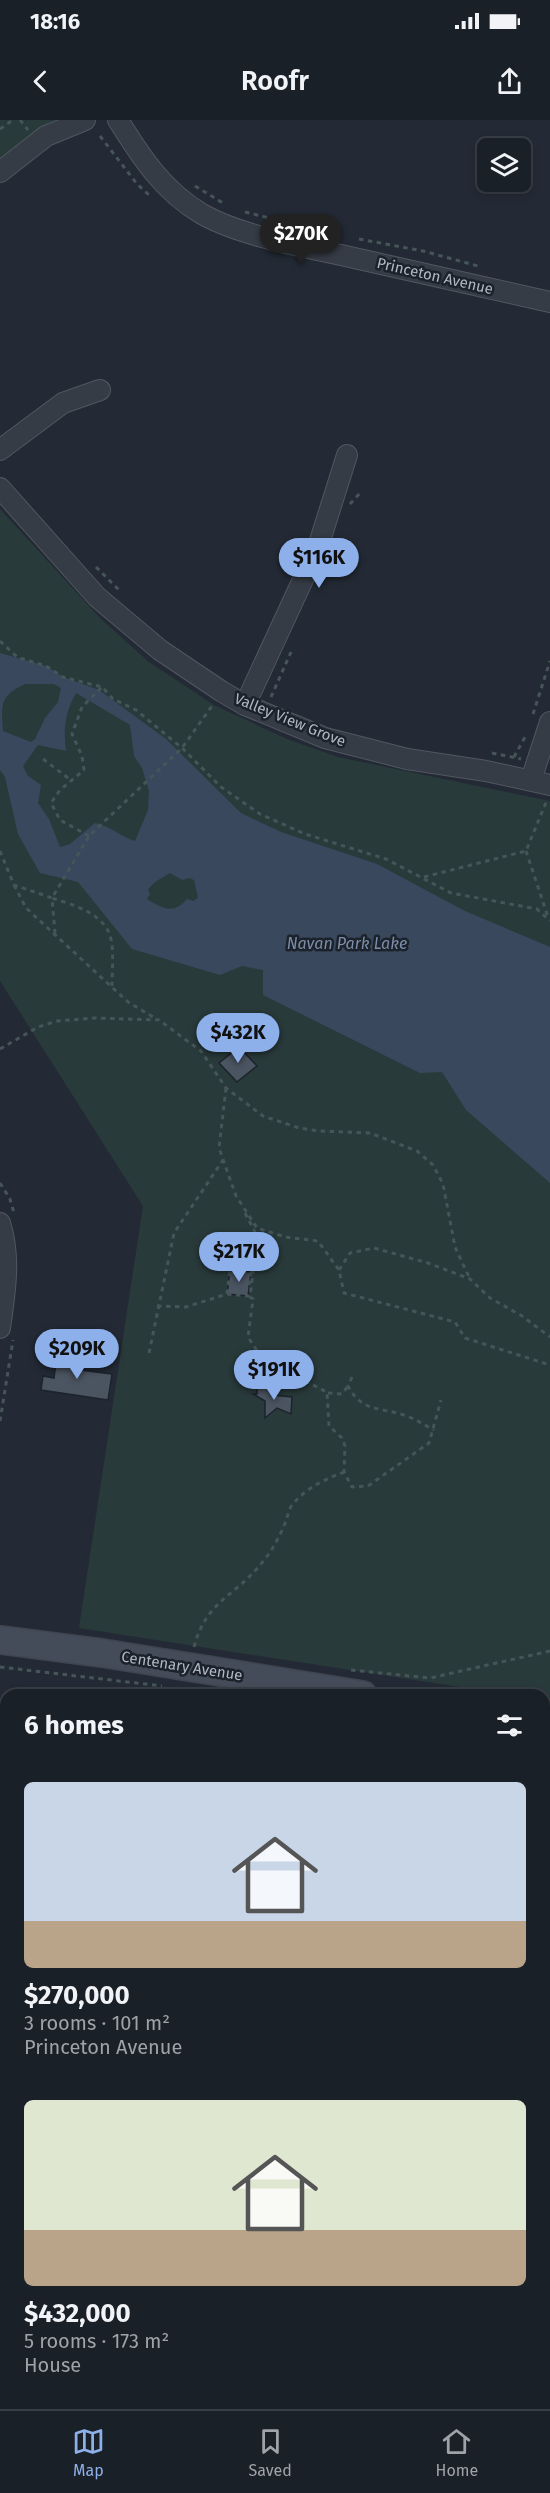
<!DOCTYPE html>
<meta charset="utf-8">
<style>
:root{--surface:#1a2028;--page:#272d34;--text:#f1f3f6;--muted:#9fa3a8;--line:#383e45;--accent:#8db0eb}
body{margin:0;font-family:"Fira Sans",sans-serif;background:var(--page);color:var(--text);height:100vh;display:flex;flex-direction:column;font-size:22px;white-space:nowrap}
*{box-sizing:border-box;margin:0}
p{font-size:20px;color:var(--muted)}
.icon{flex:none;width:33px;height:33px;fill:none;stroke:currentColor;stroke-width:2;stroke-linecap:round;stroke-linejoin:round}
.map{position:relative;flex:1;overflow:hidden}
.panel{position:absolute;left:0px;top:1569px;width:550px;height:720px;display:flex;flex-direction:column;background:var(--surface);border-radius:18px 18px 0 0;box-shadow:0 3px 9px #0003,0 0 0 2px var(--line)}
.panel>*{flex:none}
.tools{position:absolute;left:477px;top:18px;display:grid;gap:12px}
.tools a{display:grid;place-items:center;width:54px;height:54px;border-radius:9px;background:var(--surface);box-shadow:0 3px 9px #0003,0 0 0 2px var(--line);font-size:30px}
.price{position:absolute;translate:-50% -51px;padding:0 14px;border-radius:21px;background:var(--accent);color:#111;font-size:20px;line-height:39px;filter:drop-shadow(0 2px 3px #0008)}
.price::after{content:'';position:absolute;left:50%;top:36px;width:18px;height:14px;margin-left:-9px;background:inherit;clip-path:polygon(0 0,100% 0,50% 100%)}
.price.on{background:#222;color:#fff}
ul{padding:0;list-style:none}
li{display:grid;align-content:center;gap:12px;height:318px;padding:0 24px}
li span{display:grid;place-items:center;height:186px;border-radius:9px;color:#555}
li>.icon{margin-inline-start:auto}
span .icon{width:108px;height:108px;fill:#fffc;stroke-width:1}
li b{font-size:26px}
h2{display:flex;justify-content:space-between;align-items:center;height:72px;padding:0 24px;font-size:26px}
.status{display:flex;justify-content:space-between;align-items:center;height:42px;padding:0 30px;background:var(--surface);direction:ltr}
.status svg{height:16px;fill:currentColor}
header{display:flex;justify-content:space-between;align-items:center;height:78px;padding:0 24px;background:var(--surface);font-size:27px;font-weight:600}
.tab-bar{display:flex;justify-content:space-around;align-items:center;height:84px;border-top:2px solid var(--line);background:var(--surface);font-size:16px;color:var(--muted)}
.tab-bar a{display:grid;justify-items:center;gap:3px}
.tab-bar .on{color:var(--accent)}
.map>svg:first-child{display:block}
</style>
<div class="status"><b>18:16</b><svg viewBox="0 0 49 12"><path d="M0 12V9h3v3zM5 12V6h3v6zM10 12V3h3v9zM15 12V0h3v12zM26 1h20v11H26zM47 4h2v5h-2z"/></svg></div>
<header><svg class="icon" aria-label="back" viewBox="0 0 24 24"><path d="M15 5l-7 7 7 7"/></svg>Roofr<svg class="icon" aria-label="share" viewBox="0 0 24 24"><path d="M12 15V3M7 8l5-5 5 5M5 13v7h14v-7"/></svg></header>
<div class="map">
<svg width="550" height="2289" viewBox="0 0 550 2289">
<rect width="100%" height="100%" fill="#232a35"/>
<!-- green -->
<g fill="#293a3b">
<path d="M0,0H54L0,40Z"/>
<path d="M0,389L100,498L149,542L214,585L287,619L338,637L550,681V1581L545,1580L544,1575H512L79,1508L143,1086L0,861Z"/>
</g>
<!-- water -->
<path fill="#3a485d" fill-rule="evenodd" d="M0,533L46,546L63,557L99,570L166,619L241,693L281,712L377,744L465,791L550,827V1063L466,990L442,952L420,953L263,875V850L242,846L220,855L132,829L78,762L40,753L18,714L5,657L0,650ZM25,564H54L61,568L58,582L45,598L35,619L31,622L3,611C1,584 0,576 25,564ZM76,573L130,605L134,636L142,648L149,671L148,690L135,721C120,716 110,706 95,703L70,724L60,727L49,699L38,683L41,665L28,656L23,646L38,625L66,631C63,610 65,592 76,573ZM170,753L182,760L189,758L194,760L198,778L193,781L187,779C173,796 160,787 147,779L150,774L148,769L155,762Z"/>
<!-- building -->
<g fill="#4b5461" stroke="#1d232d" stroke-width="1.5">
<path d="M239,927L257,946L237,962L219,943Z"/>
<path d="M230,1150L251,1152L248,1176L227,1174Z"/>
<path d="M57,1234L83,1237L81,1250L112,1254L108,1280L41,1270L43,1256L54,1258Z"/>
<path d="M264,1264L274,1275L292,1277L291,1294L277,1288L265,1298V1281L253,1274H257V1268Z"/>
</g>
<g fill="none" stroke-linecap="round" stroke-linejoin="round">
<!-- street casing -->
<g stroke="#515761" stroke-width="22">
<g id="street">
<path d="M118,0C141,37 163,71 202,94C239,115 299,126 341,135C411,151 480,166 550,182"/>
<path d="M0,52L46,16L85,0"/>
<path d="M0,330L63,283L100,270"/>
<path d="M0,368L97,477L160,530L221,571L245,585L325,618L407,639L486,651L550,665"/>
<path d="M245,585L318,427L347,335"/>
<path d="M531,660L550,602"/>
<path d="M0,1103C11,1138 5,1172 0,1208"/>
<path d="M0,1744H6"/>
<path d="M544,1947L550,1948"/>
<path d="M544,2039L550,2015"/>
<path d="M0,2251L6,2234"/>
<path d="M179,2289L180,2283"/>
<path d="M364,2289L365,2283"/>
</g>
</g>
<!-- secondary casing -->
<g stroke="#3f4550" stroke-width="30">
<g id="secondary">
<path d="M0,1520L102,1533L363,1575"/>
<path d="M544,1604L550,1605"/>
</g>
</g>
<!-- path -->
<g stroke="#465558" stroke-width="3" stroke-dasharray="4.5 4.5" stroke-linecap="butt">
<path d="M20,0L28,10"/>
<path d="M0,9L13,0"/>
<path d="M100,16L137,64L149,75"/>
<path d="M195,66L223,83"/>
<path d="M245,92L335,114"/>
<path d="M359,119L423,131L478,146"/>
<path d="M350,384L361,372"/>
<path d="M96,447L121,472"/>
<path d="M0,521L17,537L46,546L63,557L102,567L113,579L136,590L182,628L221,667L260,694L305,714L386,739L451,773L537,789L550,801"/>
<path d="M271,577L291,532"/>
<path d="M533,594L550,541"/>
<path d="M492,633L521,639"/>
<path d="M514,637L525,617"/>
<path d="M43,639L72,661"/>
<path d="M89,716L60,700L51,683L60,670L84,650L82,636L72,614L82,587L102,567"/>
<path d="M0,731L14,765L52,778L55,813"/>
<path d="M526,731L548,797"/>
<path d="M424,757L526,731L547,680"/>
<path d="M14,765L26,788L128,882L158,900"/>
<path d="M112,866C112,851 114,833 111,819C105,793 73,785 52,778L89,716L182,628L212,586"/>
<path d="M0,929L38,907L57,901L95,898L159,900L201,931L226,968L263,996L299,1008L319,1011L370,1013L417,1031L433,1045L443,1064L455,1127L470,1159"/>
<path d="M226,968L219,1028L236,1076L257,1108L285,1117L318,1121L339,1150L344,1173L455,1202L465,1218L550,1245"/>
<path d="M0,1063L10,1079L14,1093"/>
<path d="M245,1093C259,1120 261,1119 258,1149L253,1151L250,1177L253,1179L248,1217L263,1240L327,1272L329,1306L342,1318L345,1326L344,1352L352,1367L368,1366L429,1323L441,1280"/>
<path d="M339,1150L350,1133L374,1128L428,1143L470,1159L490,1178L522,1196L550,1217"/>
<path d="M227,1174L230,1150L251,1152L249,1165"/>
<path d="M157,1186L186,1187L227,1174L248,1176L249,1174"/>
<path d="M149,1233L174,1113L223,1040"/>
<path d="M352,1257L348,1266C362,1292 379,1287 404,1295C414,1298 424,1305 434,1310"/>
<path d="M328,1273L342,1274L348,1266"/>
<path d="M0,1301L13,1220"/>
<path d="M194,1527C206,1481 234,1477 260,1445C271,1433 280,1416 286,1401C288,1395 289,1388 293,1384C307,1367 324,1360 344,1352"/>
<path d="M0,1547L162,1566"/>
<path d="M351,1550L430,1558L550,1531"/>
<path d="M0,2276L6,2278"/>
<path d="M17,2283L32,2289"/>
</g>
<!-- street -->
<use href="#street" stroke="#363c46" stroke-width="20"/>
<!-- secondary -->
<use href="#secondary" stroke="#454c59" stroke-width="27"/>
</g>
<g text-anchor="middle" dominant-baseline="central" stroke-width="5" stroke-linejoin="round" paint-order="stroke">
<!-- street labels -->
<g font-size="15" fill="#b1b7c3" stroke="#1b222b">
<text transform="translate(435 156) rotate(13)">Princeton Avenue</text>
<text transform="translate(290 600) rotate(22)">Valley View Grove</text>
<text transform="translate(182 1546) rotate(9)">Centenary Avenue</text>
</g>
<!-- water labels -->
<g font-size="16" font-style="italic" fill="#7c8ea8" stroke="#1b222b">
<text x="347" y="823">Navan Park Lake</text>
</g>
</g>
</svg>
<div class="tools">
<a><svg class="icon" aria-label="layers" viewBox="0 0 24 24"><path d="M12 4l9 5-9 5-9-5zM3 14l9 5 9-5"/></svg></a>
</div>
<b class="price on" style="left:301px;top:145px">$270K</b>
<b class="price" style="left:319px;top:469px">$116K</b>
<b class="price" style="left:238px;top:944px">$432K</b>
<b class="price" style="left:239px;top:1163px">$217K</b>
<b class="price" style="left:77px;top:1260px">$209K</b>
<b class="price" style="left:274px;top:1281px">$191K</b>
<section class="panel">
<h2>6 homes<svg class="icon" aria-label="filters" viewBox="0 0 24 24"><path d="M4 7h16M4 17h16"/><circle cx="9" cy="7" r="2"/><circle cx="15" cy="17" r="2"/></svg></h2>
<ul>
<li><span style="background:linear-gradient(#c9d6e8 75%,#b9a48a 0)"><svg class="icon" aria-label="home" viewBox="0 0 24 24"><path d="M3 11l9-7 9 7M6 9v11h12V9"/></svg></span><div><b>$270,000</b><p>3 rooms · 101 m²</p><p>Princeton Avenue</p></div></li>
<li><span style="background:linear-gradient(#dfe7d0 70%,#b9a48a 0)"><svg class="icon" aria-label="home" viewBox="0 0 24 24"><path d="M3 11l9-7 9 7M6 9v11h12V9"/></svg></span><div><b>$432,000</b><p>5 rooms · 173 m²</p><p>House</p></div></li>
</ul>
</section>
</div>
<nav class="tab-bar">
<a class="on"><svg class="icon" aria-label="map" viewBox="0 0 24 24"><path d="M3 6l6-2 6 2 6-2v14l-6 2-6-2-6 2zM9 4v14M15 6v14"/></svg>Map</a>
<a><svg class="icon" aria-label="saved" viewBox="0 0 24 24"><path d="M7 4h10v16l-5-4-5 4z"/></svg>Saved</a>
<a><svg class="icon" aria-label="home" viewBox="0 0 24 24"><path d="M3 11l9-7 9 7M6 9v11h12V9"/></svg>Home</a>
</nav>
